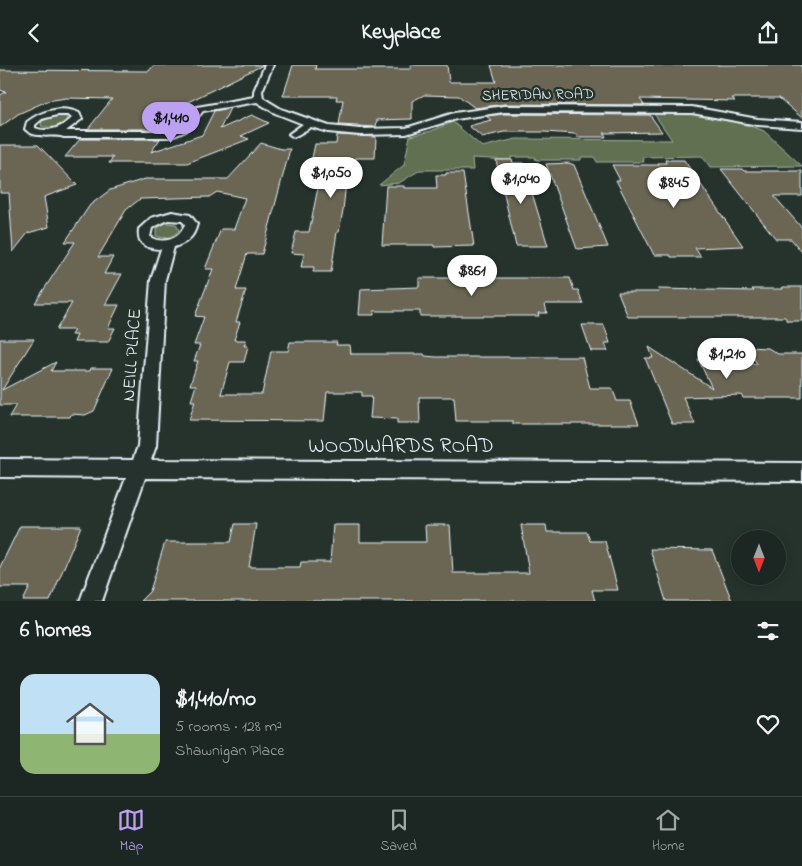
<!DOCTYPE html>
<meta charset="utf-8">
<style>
:root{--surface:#1c2622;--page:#29322f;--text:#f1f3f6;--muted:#a0a5a5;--line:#3a4340;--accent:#bca0f2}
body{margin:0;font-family:"Indie Flower",sans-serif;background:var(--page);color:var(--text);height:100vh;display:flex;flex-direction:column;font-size:19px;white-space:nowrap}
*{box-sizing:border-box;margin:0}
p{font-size:16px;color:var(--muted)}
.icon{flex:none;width:28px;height:28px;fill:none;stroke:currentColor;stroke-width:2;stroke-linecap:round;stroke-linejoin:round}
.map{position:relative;height:536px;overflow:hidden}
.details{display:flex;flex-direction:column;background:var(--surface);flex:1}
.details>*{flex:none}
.needle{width:32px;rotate:180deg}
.controls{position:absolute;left:731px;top:465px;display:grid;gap:10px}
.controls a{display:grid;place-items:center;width:55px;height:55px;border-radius:50%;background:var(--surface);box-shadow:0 2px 12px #0003,0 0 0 1px var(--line);font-size:25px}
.price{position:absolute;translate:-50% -42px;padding:0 11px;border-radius:18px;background:#fff;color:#222;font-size:16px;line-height:32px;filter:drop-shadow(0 1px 2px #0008)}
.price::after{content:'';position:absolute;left:50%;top:30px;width:15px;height:11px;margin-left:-8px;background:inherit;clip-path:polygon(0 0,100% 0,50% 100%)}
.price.active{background:var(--accent);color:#111}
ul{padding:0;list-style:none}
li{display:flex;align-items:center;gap:15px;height:125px;padding:0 20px}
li+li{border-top:1px solid var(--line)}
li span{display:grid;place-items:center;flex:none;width:140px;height:100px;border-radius:15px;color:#555}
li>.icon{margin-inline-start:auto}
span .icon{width:60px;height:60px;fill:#fffc;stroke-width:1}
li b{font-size:21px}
h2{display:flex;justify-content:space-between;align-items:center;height:60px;padding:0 20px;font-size:21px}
header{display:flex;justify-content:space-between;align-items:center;height:65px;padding:0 20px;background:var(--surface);font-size:22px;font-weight:800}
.dock{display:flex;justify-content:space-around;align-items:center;height:70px;border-top:1px solid var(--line);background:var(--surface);font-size:14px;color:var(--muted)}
.dock a{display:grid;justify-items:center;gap:2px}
.dock .active{color:var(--accent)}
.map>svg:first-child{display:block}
</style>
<header><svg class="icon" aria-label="back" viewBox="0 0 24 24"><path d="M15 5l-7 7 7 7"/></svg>Keyplace<svg class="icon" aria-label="share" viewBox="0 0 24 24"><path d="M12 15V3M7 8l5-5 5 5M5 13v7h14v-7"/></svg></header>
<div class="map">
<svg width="802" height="536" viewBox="0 0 802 536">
<rect width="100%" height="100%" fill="#26332d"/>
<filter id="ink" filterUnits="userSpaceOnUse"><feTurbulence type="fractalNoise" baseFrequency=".02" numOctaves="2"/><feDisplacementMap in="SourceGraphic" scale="10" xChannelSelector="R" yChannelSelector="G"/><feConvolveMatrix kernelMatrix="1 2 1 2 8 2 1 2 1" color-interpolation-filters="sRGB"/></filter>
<g filter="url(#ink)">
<!-- green -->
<g fill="#607051" stroke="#a4b0a4">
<path d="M654,49L707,50L757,63L764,66L802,101L710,102L702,91L642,92L644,97H597L594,92H581V95H536L535,92H511V95L472,93L473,105H420L399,118L379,120L404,100L410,71L431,66L453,57L482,82L516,74L672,75Z"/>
<path d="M53,51H65L67,54C61,62 50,64 41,61L42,56Z"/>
<path d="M166,158L176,159L179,165C174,172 165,175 156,171V164Z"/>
</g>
<!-- building -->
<g fill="#6a6653" stroke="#e8f1f8">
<path d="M154,0H263L182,40L166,64H88L112,34L66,33L47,36L18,49L0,62V30L6,27L0,25V5L149,6Z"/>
<path d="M293,0H316L315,4H411V0H447L449,17H496L491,0H802V53L779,33H732L735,36L640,34L644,40L504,39L475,43L459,31L424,30L412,36V54L377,55L376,62L339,60L343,35H336L337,31H283Z"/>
<path d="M230,43L220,64L252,50L269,58L241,71L249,74L187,98H109L113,92H65L80,74H160L151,87L202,70L214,46Z"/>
<path d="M504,49L650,50L662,67L604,68L606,72H577L576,69L544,67H504L482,72L469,61L491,55L486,51Z"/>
<path d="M337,70L376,72L375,93H356L353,114H350L346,118L343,145L339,167H337L331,207H313L314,202H301L304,189L291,188L296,167H309L323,98H311L315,79H336Z"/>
<path d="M261,78L281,84H290L262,189H247L236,225H246L236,257H240L234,275H246L244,281H248L244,297H230L221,329H262L271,286H288L290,277H337L336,280H350L351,289H424L425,291L436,292H582L590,323H612L617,336H630L639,359H513V356H456L454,332H419L420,358H397V354L370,353L372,331H362V327H327L324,356L189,355L195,336H191L196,320H190L198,296H194L200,280H194L204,252L195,251L213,204H205L221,164H234L245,133L217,127L209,132L140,134L126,145L98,192H113L104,209H122L105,240H119L108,263H115L108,277H74L77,270H71L74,265H56L72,238H35L75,177H65L90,140L110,125L145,114H228Z"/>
<path d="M0,80H38L77,120L44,132L49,162L28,168L13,187L9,128H0Z"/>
<path d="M496,95H512L513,98H523L548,181H516Z"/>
<path d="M665,95H684L743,181L695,183L701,192H671L670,190H654L616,115H620L612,100H659L658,98H666Z"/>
<path d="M569,98L574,100L608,182L577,184L546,99Z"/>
<path d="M721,104H742L744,106H802V131H774L802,163V187L791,174H776Z"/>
<path d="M446,108H463L474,181L434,182V180H382L386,121H404V123H437L436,110H446Z"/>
<path d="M419,213H570L574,225H578L583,239H545L547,248H538L539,251H420V246H374V250H359L361,224L419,222Z"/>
<path d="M782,222H802V256H788L785,252H628L618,227H659L658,224L754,226L752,224H783Z"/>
<path d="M582,260H604L610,278H605L608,286H591Z"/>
<path d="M0,274H34L2,325L56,297L51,306H90L91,303H113L94,346L85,350L71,349L70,352H9L16,340H0Z"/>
<path d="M649,282L712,323L698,294H715L717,299H757L747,282L768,283L778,289H802V333H743L741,330L683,332L695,359H672L645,293H653Z"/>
<path d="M235,459H256L249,502H300L301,497H330L333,460H360V477H426L425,460H450L453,508H529L521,460H546L547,467H587L590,476H605L618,525H592L595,536H140L150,526L165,477H231Z"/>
<path d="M20,461H81L50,536H23L30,522H0V502Z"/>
<path d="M650,484L712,485L732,536H666Z"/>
</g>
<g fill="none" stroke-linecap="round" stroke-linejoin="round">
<!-- street casing -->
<g stroke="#e8f1f8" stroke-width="4">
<g id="street">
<path d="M265,0H273L262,26L263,33L281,44L329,61L360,64L406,63L454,48L504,41L692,42L758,54L802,57V63L758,60L692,48L504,47L456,54L406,69L360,70L328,67L311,62L294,72L289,69L303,59L275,48L257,37L203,46L186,66L172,72H64C52,68 36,75 25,64L27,57C41,46 62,40 79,48L82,54L66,66H171L183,59L197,42L254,32V26ZM57,50H68L72,53C62,63 48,68 35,63V60L42,54Z"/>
<path d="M172,147L190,150L197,159C194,172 187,178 174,182L165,215L156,381L151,395L802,398V416L145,413L102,536H80L126,413L0,412V394L133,395L138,381L151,215L161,184C146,183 137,180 139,164L151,153ZM168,155L182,156L185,159C181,174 163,180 150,172L152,163Z"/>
</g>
</g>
<!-- street -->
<use href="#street" fill="#26332d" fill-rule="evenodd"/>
</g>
</g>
<g text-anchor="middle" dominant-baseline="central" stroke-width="5" stroke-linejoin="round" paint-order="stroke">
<!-- far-street labels -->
<g font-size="15" fill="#e8f1f8" stroke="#26332d">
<text transform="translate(538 30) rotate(-1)">SHERIDAN ROAD</text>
</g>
<!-- street labels -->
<g font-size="18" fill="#e8f1f8" stroke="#26332d">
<text transform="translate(133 290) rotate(-86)">NEILL PLACE</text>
</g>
<!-- near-street labels -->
<g font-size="21" fill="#e8f1f8" stroke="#26332d">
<text x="401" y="382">WOODWARDS ROAD</text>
</g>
</g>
</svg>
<div class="controls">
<a><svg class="needle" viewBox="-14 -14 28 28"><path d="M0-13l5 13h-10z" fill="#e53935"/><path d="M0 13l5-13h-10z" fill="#a0a5a5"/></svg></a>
</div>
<b class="price active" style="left:171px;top:79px">$1,410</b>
<b class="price" style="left:331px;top:134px">$1,050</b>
<b class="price" style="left:521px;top:140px">$1,040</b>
<b class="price" style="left:674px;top:144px">$845</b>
<b class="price" style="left:472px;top:232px">$861</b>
<b class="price" style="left:727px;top:315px">$1,210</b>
</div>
<section class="details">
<h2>6 homes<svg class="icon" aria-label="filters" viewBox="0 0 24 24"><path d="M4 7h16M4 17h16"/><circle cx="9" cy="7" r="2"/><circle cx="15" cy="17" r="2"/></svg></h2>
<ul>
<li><span style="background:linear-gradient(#bfe0f5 60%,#8fb573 0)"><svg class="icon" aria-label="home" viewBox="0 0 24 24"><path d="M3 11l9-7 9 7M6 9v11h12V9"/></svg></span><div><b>$1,410/mo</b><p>5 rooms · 128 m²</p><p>Shawnigan Place</p></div><svg class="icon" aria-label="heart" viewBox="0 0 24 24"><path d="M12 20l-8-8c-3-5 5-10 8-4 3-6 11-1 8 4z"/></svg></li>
</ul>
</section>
<nav class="dock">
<a class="active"><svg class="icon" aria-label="map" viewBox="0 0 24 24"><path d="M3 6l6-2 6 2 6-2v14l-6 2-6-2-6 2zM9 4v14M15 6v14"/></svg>Map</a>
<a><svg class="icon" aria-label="saved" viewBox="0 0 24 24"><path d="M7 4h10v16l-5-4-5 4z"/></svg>Saved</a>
<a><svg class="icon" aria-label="home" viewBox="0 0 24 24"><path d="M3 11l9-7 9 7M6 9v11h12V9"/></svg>Home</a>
</nav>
